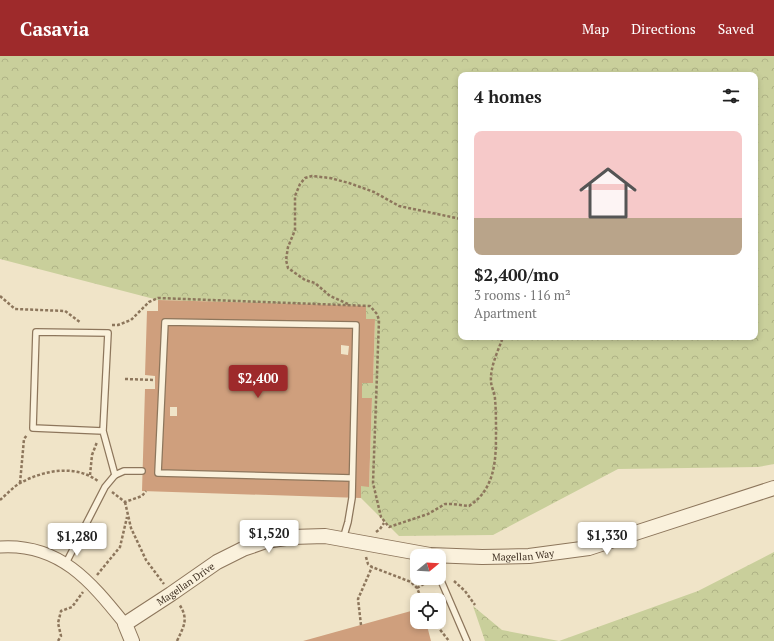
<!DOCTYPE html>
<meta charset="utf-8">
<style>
:root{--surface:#fff;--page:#f6f6f6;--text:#222;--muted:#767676;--accent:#9e2a2b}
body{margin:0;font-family:"PT Serif",serif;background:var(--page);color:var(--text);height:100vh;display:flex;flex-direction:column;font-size:15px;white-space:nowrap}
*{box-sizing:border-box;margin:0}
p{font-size:13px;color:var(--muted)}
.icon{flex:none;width:22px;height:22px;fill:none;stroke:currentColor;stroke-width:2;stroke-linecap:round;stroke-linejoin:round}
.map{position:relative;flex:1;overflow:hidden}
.sheet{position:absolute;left:458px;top:16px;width:300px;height:268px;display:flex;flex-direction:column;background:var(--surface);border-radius:8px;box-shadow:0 2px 6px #0003}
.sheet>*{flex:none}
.needle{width:26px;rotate:72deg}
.fabs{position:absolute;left:410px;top:493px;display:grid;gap:8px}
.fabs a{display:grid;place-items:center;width:36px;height:36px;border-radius:8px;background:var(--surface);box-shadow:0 2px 6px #0003;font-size:20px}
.price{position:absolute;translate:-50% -34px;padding:0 9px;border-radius:4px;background:#fff;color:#222;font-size:13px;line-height:26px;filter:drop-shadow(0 1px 2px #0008)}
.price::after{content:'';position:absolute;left:50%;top:24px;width:12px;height:9px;margin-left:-6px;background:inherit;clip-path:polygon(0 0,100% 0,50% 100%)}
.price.current{background:var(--accent);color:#fff}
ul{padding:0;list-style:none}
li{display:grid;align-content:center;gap:8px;height:212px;padding:0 16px}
li span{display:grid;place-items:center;height:124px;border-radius:8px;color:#555}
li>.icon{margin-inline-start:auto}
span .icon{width:72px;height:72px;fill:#fffc;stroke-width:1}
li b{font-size:17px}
h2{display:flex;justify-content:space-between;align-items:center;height:48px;padding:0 16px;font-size:17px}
header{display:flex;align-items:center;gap:24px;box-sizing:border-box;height:56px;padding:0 20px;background:var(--accent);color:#fff}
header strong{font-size:19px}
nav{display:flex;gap:22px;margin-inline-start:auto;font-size:14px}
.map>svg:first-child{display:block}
</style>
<header>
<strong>Casavia</strong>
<nav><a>Map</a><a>Directions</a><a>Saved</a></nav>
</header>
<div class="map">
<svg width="774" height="585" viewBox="0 0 774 585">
<defs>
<pattern id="forest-crowns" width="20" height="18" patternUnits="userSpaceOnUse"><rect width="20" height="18" fill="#c9cf9b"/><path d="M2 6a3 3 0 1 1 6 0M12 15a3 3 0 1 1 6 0" fill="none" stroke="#aeb285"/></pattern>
</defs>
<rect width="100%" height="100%" fill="#f0e4c8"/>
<!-- forest -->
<g fill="url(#forest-crowns)" fill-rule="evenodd">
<path d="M0,0H774V408L758,411L618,413L493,479L399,480L361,442V430H369L372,342H362V327H373L375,263H366V251L158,244L0,203ZM461,19H755V281H461Z"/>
<path d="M774,496V585H485L473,550L502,574L559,585L698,535Z"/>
</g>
<!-- building -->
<g fill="#cf9f7d" fill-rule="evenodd">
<path d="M158,244L366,250V263H375L373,327H362V342H372L369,431L361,430V442L142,435L145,333H155V320L145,319L147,255H158ZM341,289L349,290L348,299L341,298ZM170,351H177V360H170Z"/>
<path d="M411,555L414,565L417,564V566H426L431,585H303Z"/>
</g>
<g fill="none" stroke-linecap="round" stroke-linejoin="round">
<!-- service casing -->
<g stroke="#8d765c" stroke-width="8">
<g id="service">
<path d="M103,375L33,372L36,276L108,277L103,375L115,419"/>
<path d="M343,483L348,466L352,442L356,269L165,266L158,417L352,422"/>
<path d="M66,507L105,431L115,419L124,415H142"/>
<path d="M439,520L467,585"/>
</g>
</g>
<!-- minor casing -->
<g stroke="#8d765c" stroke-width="13">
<path id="minor" d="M0,491C60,487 91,526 125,568"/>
</g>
<!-- tertiary casing -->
<g stroke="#8d765c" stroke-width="16">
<g id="tertiary">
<path id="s1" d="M132,585L125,568L171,538L217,506L243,493L266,485L292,481L325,480L430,499L482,501L529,500L589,492L774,432"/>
</g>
</g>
<!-- path -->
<g stroke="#8d765c" stroke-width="2.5" stroke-dasharray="3 2" stroke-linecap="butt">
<path d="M0,240L15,253L65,255L81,267"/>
<path d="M348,248L330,240L315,227L305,224L288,212L286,204L288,191L295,174V140L300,128L305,122L312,120L330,122L349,127L374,136L399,150L461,163"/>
<path d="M112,269H118L131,264L149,246L158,242L370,250L377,258L379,264L373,427L381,461L389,471L428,458L445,448H452L469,450C495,433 496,405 496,377C496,365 496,354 495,343C495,337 491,331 491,325C490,311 498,295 503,281"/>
<path d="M125,323L154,324"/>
<path d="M90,419L92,399L97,386"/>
<path d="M20,427L24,383L27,379"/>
<path d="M112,436L125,446L142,440L146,435"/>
<path d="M0,444C7,438 14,430 22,426C45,414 77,408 99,426"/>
<path d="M125,446L131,472L146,504L164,528"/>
<path d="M376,476L380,473L384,467"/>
<path d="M366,501L368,508L372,511L411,526L417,532L422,544"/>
<path d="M97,519L120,491L127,461"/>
<path d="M454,525L465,535L475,549"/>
<path d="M417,532L424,528L432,527"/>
<path d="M434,566L449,585"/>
<path d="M361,569L358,543L372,511"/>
<path d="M58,585L61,580L58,567L61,555L72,551L83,536"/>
<path d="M177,585C184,570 189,563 179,548"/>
</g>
<!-- service -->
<use href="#service" stroke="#faf1dc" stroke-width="5.5"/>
<!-- minor -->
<use href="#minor" stroke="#faf1dc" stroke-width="11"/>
<!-- tertiary -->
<use href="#tertiary" stroke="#faf1dc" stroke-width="14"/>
</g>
<g text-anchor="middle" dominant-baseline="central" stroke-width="3" stroke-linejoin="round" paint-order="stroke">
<!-- street labels -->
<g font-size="10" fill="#3d2e20" stroke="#f7eed8">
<text stroke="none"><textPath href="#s1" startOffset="442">Magellan Way</textPath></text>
<text stroke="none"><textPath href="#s1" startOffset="91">Magellan Drive</textPath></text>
</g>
</g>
</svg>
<div class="fabs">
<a><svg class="needle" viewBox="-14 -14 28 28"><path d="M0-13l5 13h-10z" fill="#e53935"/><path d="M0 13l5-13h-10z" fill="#767676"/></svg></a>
<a><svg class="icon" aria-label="locate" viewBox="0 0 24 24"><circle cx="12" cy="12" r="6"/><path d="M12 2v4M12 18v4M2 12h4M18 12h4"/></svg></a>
</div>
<b class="price current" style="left:258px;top:343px">$2,400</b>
<b class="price" style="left:269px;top:498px">$1,520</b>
<b class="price" style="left:607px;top:500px">$1,330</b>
<b class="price" style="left:77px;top:501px">$1,280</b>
<section class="sheet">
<h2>4 homes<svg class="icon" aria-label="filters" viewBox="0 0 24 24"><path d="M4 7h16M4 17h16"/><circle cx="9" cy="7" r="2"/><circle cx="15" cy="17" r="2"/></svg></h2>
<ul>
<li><span style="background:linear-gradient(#f6c9c9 70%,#b9a48a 0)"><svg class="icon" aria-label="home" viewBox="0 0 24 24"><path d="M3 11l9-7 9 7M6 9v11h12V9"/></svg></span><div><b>$2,400/mo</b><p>3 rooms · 116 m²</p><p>Apartment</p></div></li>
</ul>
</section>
</div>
